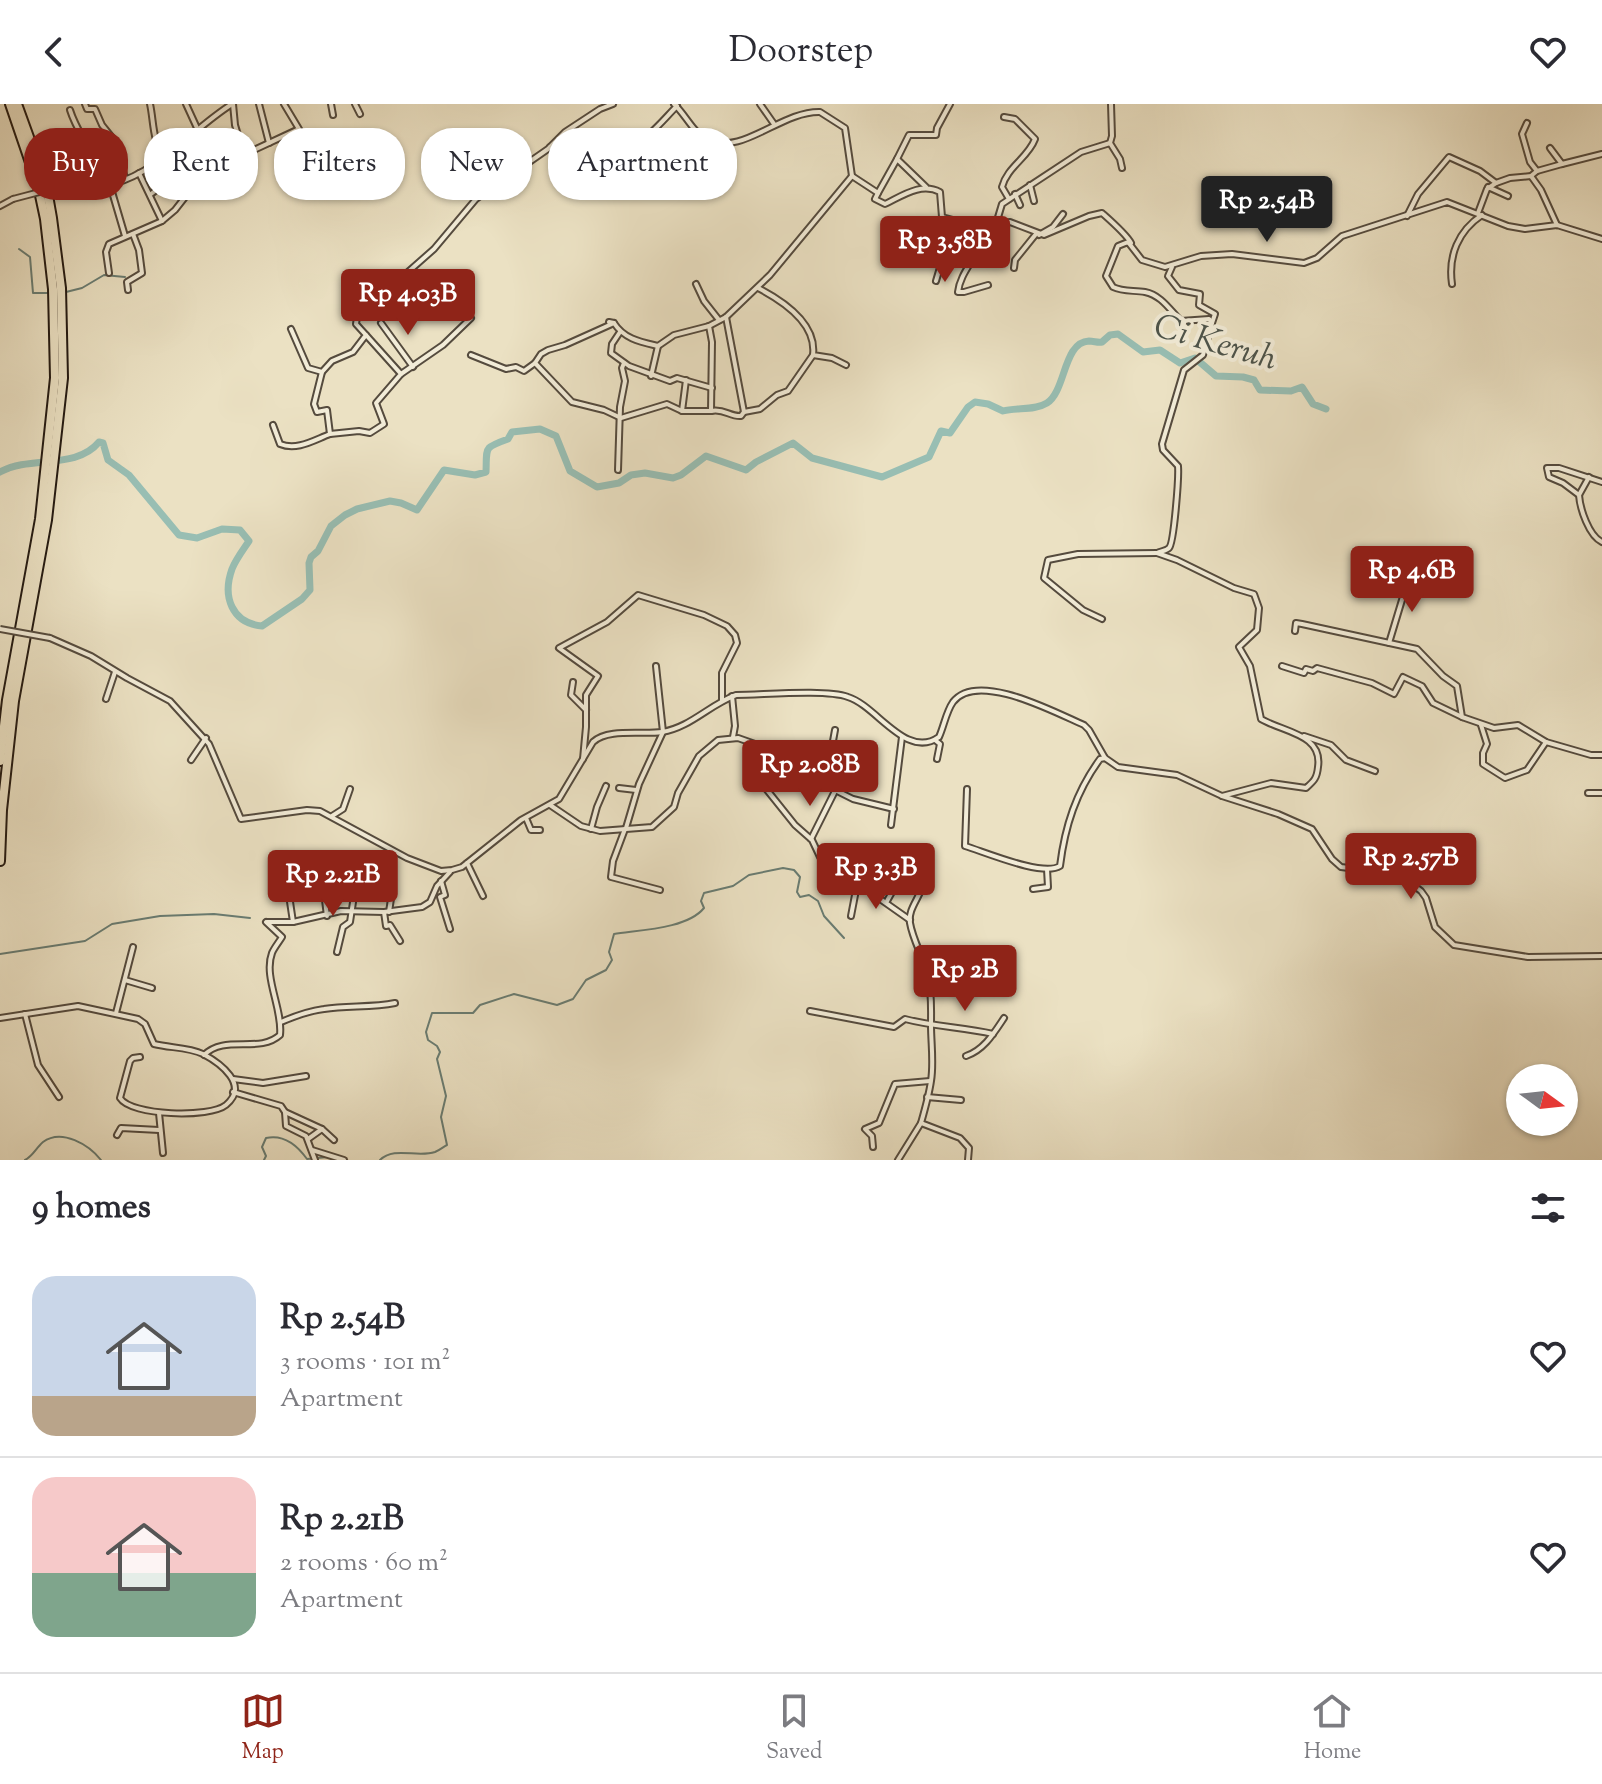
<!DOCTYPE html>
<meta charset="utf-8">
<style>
:root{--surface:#fff;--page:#f7f7f7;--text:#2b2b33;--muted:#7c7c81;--line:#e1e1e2;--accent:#8f2418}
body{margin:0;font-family:"Sorts Mill Goudy",serif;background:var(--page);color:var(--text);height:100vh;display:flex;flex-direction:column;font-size:30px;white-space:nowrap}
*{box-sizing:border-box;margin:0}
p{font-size:26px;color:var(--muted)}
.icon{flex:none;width:44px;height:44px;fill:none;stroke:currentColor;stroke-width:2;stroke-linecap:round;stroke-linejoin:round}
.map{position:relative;height:1056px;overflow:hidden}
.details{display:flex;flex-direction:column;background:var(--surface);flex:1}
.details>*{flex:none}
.top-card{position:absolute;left:24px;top:24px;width:800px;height:72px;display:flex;gap:16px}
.needle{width:52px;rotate:105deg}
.controls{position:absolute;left:1506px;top:960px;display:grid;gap:16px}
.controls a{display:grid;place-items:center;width:72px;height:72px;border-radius:50%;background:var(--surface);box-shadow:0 2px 6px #0004;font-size:40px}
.price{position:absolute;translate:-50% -68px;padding:0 18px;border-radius:8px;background:var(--accent);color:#fff;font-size:26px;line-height:52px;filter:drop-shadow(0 2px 4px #0008)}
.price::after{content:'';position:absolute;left:50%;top:48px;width:24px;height:18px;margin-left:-12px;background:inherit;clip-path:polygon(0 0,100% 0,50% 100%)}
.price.active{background:#222;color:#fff}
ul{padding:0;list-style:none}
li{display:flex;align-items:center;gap:24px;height:200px;padding:0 32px}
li+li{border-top:2px solid var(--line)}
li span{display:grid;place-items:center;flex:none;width:224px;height:160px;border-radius:24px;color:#555}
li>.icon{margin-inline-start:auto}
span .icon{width:96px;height:96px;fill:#fffc;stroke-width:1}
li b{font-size:34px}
h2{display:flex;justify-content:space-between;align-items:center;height:96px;padding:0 32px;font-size:34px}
.tag{padding:0 28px;border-radius:32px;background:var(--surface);box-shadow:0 2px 6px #0004;font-size:28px;line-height:72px}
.tag.active{background:var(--accent);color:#fff}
header{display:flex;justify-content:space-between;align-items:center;height:104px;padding:0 32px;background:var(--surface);font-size:36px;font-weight:600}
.tabs{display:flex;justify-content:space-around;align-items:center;height:112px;border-top:2px solid var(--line);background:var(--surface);font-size:22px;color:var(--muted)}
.tabs a{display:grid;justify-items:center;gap:4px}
.tabs .active{color:var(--accent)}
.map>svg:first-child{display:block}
</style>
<header><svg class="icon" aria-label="back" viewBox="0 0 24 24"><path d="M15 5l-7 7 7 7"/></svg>Doorstep<svg class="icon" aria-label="heart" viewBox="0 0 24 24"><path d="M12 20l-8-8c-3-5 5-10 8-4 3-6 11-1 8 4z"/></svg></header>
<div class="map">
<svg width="1602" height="1056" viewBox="0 0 1602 1056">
<rect width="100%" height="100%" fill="#ebe1c3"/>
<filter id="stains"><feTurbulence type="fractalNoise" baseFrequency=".0025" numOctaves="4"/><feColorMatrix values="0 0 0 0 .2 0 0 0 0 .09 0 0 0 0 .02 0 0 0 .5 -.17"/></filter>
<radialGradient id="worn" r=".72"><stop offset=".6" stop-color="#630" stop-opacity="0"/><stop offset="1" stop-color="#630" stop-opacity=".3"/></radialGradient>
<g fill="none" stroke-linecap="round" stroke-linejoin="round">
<!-- stream -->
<g stroke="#697c72" stroke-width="2">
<path d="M19,145L30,153L33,189H51"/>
<path d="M66,188L82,184L104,171L125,173"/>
<path d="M0,850L85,837L112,820L160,812L214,810L250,814"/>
<path d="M25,1056C33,1052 36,1044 43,1038C62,1024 89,1041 101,1056"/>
<path d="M264,1056L266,1052L262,1043L266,1034C284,1030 297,1041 307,1055L328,1053"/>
<path d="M380,1056C394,1042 417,1054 435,1048C440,1046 443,1043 447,1041L441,1013L446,992L437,955L440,948L437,942L428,936L426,928L432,909H473L480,901L514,890L557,901L573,895L586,876L606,866L612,856L609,848L614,830C639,826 687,825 704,804L701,797L704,789L733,782L749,771L783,764L794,766L800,773L797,788L800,793L809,791L818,797L824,812L844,834"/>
</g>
<!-- river -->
<path stroke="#98beb3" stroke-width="7" d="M0,368C31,351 76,366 99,338L103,339L108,356L129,371L179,431L197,434L222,425L240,426L249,437C243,446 236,455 232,465C222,493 232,519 262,522L302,495L310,486L309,459L311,453L318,447L331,422L345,411L357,405L390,397L401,399L417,406L444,366L475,371L486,368C487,343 483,344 508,335L512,328L540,325L556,332L570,367L597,383L619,379L631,371L645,369L673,374L681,371L706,352L746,366L756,358L793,339L812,354L882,373L929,353L941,327L950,329L968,303L975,298L988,300L1003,307C1017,303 1034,307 1047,299C1066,287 1063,238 1089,237C1094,237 1098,239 1102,238L1110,231L1118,230L1143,248L1160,246L1180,259L1195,254L1216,272L1243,273L1254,276L1260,286L1291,287L1302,283L1313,300L1326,305"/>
<!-- street casing -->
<g stroke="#554b3e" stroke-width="8">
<g id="street">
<path d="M85,0L87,5H95L102,21L114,36L125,74"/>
<path d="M150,0C154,18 152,38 165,53"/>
<path d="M186,0L197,24"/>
<path d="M233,0L235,21L244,51"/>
<path d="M259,0L269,39"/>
<path d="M331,0L333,11"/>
<path d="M355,0L360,10"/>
<path d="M674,0C686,11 693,29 708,36C742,52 781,7 820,8L845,24L852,72"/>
<path d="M760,0L774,20"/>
<path d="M1111,0L1112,32L1110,39L1120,55L1122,64"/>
<path d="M70,6C78,32 98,52 102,81"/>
<path d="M1004,13L1015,15L1035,35C1028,54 1007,63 1002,83L1009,95"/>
<path d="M1527,19L1522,30L1530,58L1537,67"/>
<path d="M184,37L196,55"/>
<path d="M638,38L650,62"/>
<path d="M550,43L574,76L579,78L585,75L593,87"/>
<path d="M1550,44L1562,60"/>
<path d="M612,46L613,56L624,80"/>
<path d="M897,55L909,31H936L937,24L950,0"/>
<path d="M569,66C592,52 604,51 628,43C647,37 663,16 677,2"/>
<path d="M139,69L162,117"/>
<path d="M1531,72L1541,86L1557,121"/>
<path d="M70,80C83,80 100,84 113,80C160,67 192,25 232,0"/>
<path d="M110,81L125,132"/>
<path d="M1030,81L1034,97"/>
<path d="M1488,83L1508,92"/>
<path d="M878,89L875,95L885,100C902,92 921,78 940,88L942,113L979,123L1010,118L1044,131L1089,112L1102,109C1111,117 1126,130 1131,139"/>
<path d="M151,90L216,41L239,36"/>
<path d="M1015,90L1020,101"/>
<path d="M0,102L13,95"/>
<path d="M1478,109L1487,85L1496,79L1510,74L1531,72L1537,67L1562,60L1602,50"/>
<path d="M1407,112L1418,90L1449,53L1480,67L1496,79"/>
<path d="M996,120L1002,100L1081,48L1110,39"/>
<path d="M979,123L978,131L982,136C976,155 960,169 958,188H964L988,181"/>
<path d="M1039,131L1053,123L1063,110"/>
<path d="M1172,163L1168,172L1179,186L1200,190L1199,201L1215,210L1212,219"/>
<path d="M1014,164L1015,156L1036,130"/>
<path d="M109,169L106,148L109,140L162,117L175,106L193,83L226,59L299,25L284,0"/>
<path d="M936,177L944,150L940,126L942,113"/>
<path d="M696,180L704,197L719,216"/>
<path d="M1452,180C1448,152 1458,127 1482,111"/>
<path d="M758,184C783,197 817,219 813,251L832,254L846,261"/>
<path d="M128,186L127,178L142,169L139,146L133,130"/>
<path d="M726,213L744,308L760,305L777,291L788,287L813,251"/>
<path d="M609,218L614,219C624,235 641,238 658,242L674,231L709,222L726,213L770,171L852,72L878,89L897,55L926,83"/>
<path d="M381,219L413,263"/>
<path d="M614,219L565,241L548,246L541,250L535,259L572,298L604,306L621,314L667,300L682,307H711L712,238L709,222"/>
<path d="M291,225L308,264L322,268L332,257L353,248L366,231L356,220L357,213L434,145L476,95L548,45L565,28L600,5L613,0"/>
<path d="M620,228L612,240L611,249L629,262L670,277L677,274L712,284"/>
<path d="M471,251L506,265L516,263L524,267L535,259"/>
<path d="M401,270L443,241L471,214"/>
<path d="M651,272L658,242"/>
<path d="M682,307L686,276"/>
<path d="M711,307C724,304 730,313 741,312L744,308"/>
<path d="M273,321L280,340C297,347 314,336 330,330L327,306L317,308L314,300L322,268"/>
<path d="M330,330L359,327L370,329L384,320L376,299L401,270L366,231"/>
<path d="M618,366L620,303L625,277L622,264L624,259"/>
<path d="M1602,378L1559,364H1547L1549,373L1563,379L1579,391C1580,405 1589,432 1602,438"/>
<path d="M1579,391L1589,373"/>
<path d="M1102,515L1083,506L1044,474L1048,456L1078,450L1157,449"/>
<path d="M1295,527L1296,519L1302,520L1417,545L1443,572L1457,582L1462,613L1494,624L1518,621L1546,638L1591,651H1602"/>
<path d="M50,534L91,552L127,574L170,597L209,640L241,715L307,706L320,707L407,754L441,767L452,766L462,763L521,716L559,695L593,638C608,624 642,631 662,628C691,623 709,601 736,591C763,591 825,585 848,593C877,602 906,656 939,633C944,622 946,608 953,598C977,566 1056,609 1084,621L1089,626L1105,654L1118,663L1177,671L1222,692L1278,710L1312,725L1332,755L1341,763L1388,769L1404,774L1421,787L1426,794L1435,823L1454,841L1528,853L1602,852"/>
<path d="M1389,539L1408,476"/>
<path d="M1282,562L1304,569L1306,565L1313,567L1317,564L1372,579L1394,590L1403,573L1422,582L1433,599L1462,613"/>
<path d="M573,578L571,591L586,606"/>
<path d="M732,592L735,622L733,633"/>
<path d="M106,595L115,568"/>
<path d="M1481,621L1487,640L1483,649V660L1505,674L1527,666L1546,638"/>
<path d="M1304,632L1331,641L1346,656L1375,667"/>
<path d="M935,636L940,640L937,655"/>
<path d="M583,655L586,623V591L598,572L559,544L607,518L638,491L704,511L727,522L735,531L737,539L722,569V597"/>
<path d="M191,656L206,634"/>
<path d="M800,676L821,679L853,695L894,705"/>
<path d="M825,681L835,626"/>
<path d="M619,684L636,686"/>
<path d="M967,685L965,742C985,748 1043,773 1060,762C1065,722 1076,688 1100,655L1105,654"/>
<path d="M1588,689H1602"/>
<path d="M1222,692L1271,679L1306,684C1314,677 1317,674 1318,663C1323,630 1283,628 1261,615L1250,562L1239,543L1257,526L1259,504L1254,490L1234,484L1177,456L1157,449C1161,447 1166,447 1169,444C1174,439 1179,373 1178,362L1163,346L1162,340L1184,266L1203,251L1212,219L1209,215L1181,217C1170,206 1161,191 1145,188C1134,186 1123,188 1113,183L1106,172L1118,142L1128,138L1142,156L1165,163L1201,152L1232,150L1304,159L1317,154L1342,132L1447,98L1508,122L1525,125L1557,121L1602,135"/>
<path d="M550,701L581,722L600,727L652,723L674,703L678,689L699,652L718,636L738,634L755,640L752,662L755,671L795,721L812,736L820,753L836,769C861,773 878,742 897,752C947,779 906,794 910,819C913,837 924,854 928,872C932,889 931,904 931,921C931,939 934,959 931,977C929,991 925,1005 921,1019L960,1034L969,1044L968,1056"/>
<path d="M332,712L343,705L350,685"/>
<path d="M526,714L531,726H540"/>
<path d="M891,721L902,633"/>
<path d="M626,724L639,680L663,628L656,562"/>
<path d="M591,725L597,703L606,682"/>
<path d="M625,725L613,757L611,773L660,786"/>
<path d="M811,735L836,685"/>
<path d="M467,759L483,792"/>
<path d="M321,764L327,812"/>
<path d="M441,777L445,791L440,793L450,825"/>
<path d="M856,778L910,816"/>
<path d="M1033,785L1048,783L1047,765"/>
<path d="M289,791L293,818"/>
<path d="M887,797L907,761"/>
<path d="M384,808L386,822L390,821L400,837"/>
<path d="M389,808L392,788"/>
<path d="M851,812L860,765"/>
<path d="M267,818H293L341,807L384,808L422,803L430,798L437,782L450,768"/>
<path d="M337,848L343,823L350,818L355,785"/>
<path d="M125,876L152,884"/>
<path d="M810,907L894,923L905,915C935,923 963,923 993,930"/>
<path d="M116,909L133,843"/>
<path d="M25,910L38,961L59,993"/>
<path d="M0,914L78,902L138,915L145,920L154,940C170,944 188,943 203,950C220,959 250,981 226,1001C210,1014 131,1012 120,994L130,957L133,954L140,953"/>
<path d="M281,918C295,912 308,907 324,905C347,901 371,904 395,899"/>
<path d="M204,951C225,930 259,950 280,931C283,905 263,873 272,849C274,844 279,838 282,833L266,818"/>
<path d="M966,952C984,946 994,929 1004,914"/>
<path d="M233,975L263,979L306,972"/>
<path d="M233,988L281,1002L285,1008L286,1022L306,1032L315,1056"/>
<path d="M927,993L961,996"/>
<path d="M285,1008L322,1025L334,1036"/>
<path d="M159,1009L163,1049"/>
<path d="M117,1031L121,1024L159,1026"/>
<path d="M308,1035L322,1025"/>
<path d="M873,1043L872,1032L865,1025L879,1019L895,980L930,977"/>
<path d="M312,1046L344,1056"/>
<path d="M898,1056L921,1019"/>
</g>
</g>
<!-- highway casing -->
<g stroke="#231911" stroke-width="12">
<g id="highway">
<path d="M0,657L7,596L40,415L55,274L53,185L45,115L38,82L10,0"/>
<path d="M0,757L2,706L14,597L47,416L63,274L61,184L52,114L46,80L17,0"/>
</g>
</g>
<!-- street -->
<use href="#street" stroke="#f2ecd8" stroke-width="4"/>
<!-- highway -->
<use href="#highway" stroke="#ebe1c3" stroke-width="8"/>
<!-- street-bridge casing -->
<g stroke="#554b3e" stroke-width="8" stroke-linecap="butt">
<g id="street-bridge">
<path d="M13,95L70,80"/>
<path d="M0,525L50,534"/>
</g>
</g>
<!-- street-bridge -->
<use href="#street-bridge" stroke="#f2ecd8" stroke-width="4"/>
</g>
<g text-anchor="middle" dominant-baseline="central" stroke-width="8" stroke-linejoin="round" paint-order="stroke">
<!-- water labels -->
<g font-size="34" font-style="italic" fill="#4c534a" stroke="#f2ecd8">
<text transform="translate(1215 240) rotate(16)">Ci Keruh</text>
</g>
</g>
<rect width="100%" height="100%" filter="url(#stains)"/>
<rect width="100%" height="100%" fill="url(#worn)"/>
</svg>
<div class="controls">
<a><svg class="needle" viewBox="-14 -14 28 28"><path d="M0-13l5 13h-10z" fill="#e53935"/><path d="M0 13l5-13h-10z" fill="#7c7c81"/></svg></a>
</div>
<b class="price active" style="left:1267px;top:140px">Rp 2.54B</b>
<b class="price" style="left:945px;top:180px">Rp 3.58B</b>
<b class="price" style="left:408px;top:233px">Rp 4.03B</b>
<b class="price" style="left:1412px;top:510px">Rp 4.6B</b>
<b class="price" style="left:810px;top:704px">Rp 2.08B</b>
<b class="price" style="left:1411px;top:797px">Rp 2.57B</b>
<b class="price" style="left:876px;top:807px">Rp 3.3B</b>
<b class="price" style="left:333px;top:814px">Rp 2.21B</b>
<b class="price" style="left:965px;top:909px">Rp 2B</b>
<div class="top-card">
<a class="tag active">Buy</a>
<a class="tag">Rent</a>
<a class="tag">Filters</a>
<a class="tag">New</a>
<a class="tag">Apartment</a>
</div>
</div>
<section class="details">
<h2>9 homes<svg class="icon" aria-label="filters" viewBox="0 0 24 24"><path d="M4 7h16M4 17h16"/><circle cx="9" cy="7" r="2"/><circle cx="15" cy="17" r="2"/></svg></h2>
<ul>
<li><span style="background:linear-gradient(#c9d6e8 75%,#b9a48a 0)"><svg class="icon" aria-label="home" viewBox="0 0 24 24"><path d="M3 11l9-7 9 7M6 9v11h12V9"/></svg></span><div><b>Rp 2.54B</b><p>3 rooms · 101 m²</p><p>Apartment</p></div><svg class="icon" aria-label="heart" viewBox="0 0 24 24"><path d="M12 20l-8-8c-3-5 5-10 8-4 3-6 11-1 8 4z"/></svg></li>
<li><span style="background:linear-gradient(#f6c9c9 60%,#7fa58c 0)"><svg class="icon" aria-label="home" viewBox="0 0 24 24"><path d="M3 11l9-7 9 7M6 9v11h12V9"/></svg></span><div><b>Rp 2.21B</b><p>2 rooms · 60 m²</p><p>Apartment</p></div><svg class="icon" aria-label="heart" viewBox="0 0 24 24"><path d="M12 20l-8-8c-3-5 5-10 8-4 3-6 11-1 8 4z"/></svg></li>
</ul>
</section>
<nav class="tabs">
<a class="active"><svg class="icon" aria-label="map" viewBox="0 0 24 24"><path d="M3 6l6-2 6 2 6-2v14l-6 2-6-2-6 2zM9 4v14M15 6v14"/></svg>Map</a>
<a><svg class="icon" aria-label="saved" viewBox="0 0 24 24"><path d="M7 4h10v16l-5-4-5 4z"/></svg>Saved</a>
<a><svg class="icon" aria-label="home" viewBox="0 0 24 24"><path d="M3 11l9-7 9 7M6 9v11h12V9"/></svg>Home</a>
</nav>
